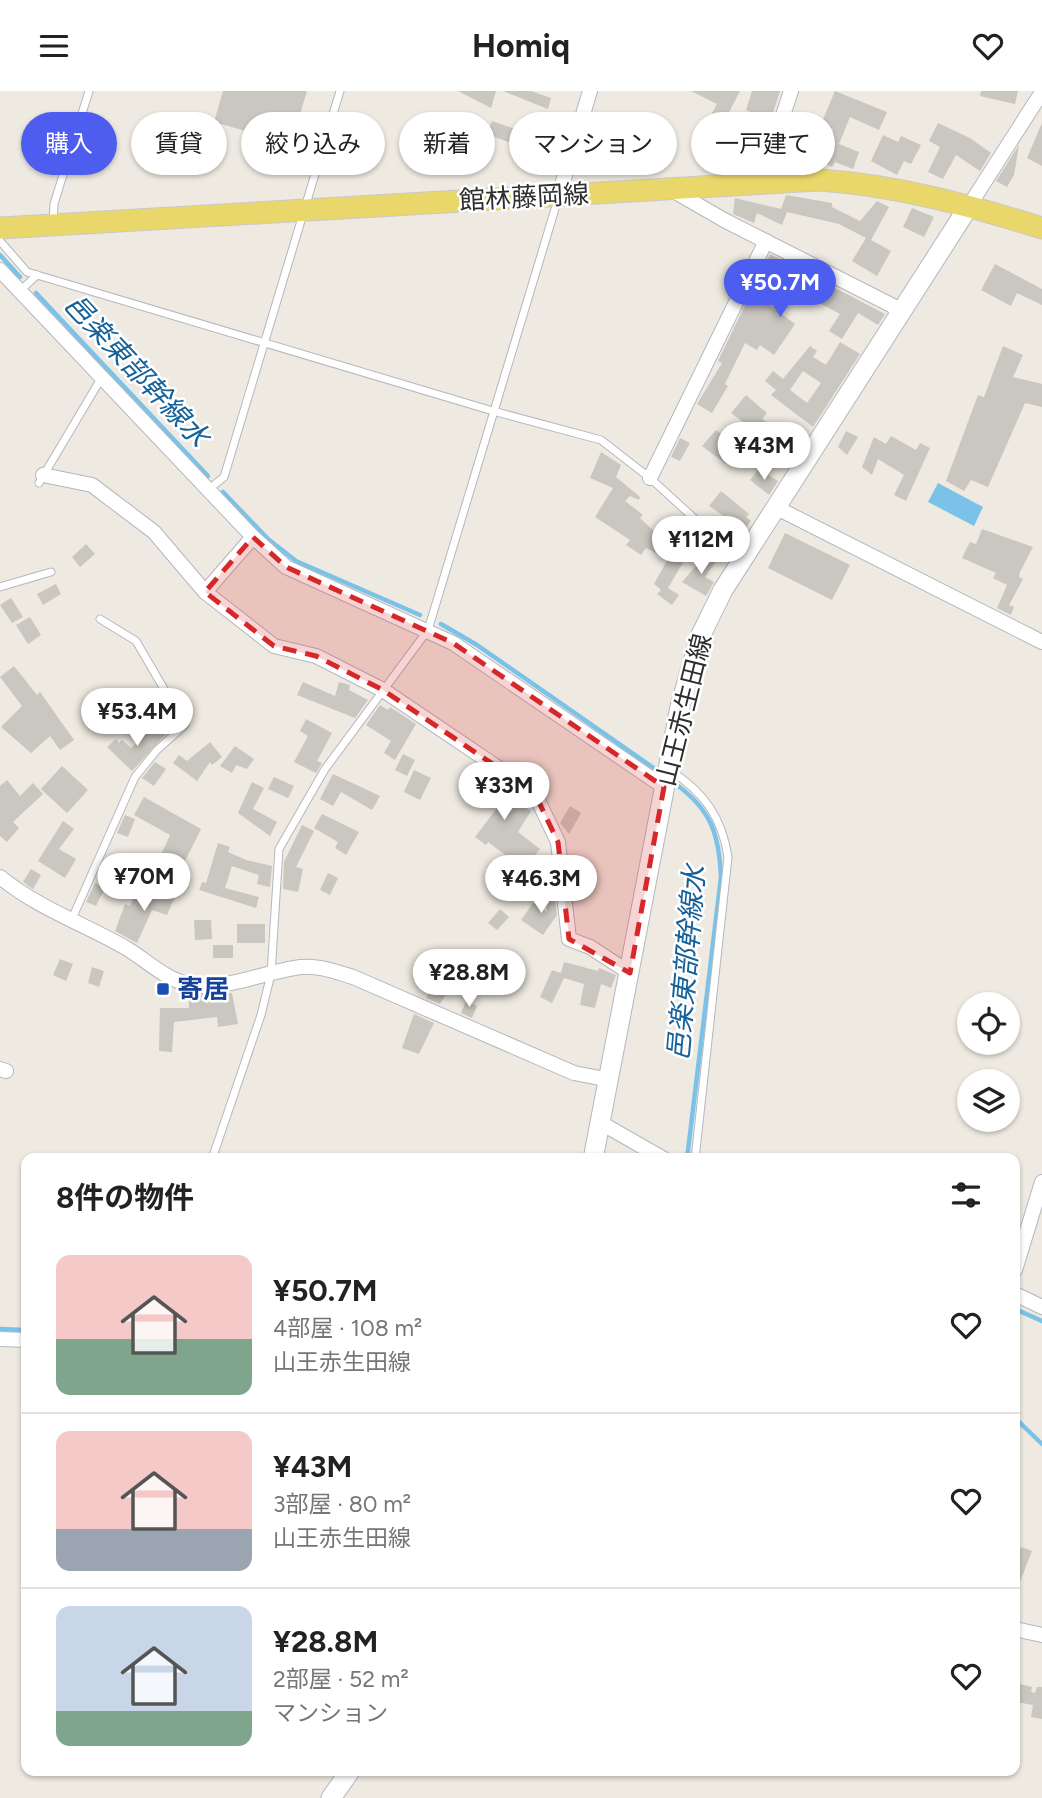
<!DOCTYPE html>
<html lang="ja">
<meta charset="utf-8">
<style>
:root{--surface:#fff;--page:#f2f2f2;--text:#222;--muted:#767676;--line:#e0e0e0;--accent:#4c5df0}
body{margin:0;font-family:Figtree,"Noto Sans JP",sans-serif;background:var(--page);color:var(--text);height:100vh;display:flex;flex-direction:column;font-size:26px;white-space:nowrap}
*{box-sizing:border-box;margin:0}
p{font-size:23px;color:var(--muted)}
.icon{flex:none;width:38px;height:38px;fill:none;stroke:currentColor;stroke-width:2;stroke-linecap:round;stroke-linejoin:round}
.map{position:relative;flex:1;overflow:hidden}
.side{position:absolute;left:21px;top:1062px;width:999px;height:623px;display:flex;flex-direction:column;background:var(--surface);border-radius:14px;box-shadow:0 2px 5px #0004}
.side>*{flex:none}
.guide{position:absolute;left:21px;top:21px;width:1001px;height:63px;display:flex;gap:14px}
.controls{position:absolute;left:957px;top:901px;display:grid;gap:14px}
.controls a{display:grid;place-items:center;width:63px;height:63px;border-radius:50%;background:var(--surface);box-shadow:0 2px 5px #0004;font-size:35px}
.price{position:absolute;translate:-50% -60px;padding:0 16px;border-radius:24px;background:#fff;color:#222;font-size:23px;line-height:46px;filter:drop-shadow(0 2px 4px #0008)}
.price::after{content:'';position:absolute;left:50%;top:42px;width:21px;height:16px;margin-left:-10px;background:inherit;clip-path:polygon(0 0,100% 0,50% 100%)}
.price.on{background:var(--accent);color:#fff}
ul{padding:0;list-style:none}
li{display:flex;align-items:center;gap:21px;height:175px;padding:0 35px}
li+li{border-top:2px solid var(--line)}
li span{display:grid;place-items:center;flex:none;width:196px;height:140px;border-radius:14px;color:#555}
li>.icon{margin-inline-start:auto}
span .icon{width:84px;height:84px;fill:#fffc;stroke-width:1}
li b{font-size:30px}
h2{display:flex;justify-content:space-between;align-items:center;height:84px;padding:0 35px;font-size:30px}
.pill{padding:0 24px;border-radius:32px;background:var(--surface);box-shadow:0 2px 5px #0004;font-size:24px;line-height:63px}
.pill.on{background:var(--accent);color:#fff}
header{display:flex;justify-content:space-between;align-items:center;height:91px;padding:0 35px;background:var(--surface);font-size:32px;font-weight:700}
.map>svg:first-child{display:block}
</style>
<header><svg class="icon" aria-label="menu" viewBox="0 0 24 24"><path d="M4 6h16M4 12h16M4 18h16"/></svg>Homiq<svg class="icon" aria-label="heart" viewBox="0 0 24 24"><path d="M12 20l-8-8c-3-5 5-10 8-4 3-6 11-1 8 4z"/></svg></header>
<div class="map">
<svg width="1042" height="1707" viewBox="0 0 1042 1707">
<rect width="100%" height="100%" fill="#eeeae1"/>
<!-- water -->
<path fill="#7bc2e9" d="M938,392L983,416L974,435L928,411Z"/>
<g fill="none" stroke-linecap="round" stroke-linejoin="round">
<!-- stream -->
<g stroke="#7bc2e9" stroke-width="4.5">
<path d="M0,164L20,186"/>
<path d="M36,202L208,385"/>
<path d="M223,401L268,448L296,470L420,524"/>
<path d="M441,533L477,554L655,678"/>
<path d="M677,694C712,720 719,744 721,786L687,1068"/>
<path d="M1015,1218L1042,1230"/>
<path d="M0,1238L26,1239"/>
<path d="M1015,1327L1042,1353"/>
</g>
</g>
<!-- building -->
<g fill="#cac6c0" fill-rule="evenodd">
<path d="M223,0H307L291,53L214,31Z"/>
<path d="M458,0H496L491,17Z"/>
<path d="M503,0H531L551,7L548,18Z"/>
<path d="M691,0H740L709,60L696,52L717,13Z"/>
<path d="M752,0H780L759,66L745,62L757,24L746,19Z"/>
<path d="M835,0L887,21L879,39L850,26L839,53L859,61L853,78L835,71L832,76L819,69L833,38L821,33Z"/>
<path d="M981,0H1018L1015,13L980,5Z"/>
<path d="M492,30L524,41L511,52L487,43Z"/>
<path d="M938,32L970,47L991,62L980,80L956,64L943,88L928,81L940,56L929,50Z"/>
<path d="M1042,32V75L1027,67Z"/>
<path d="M883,44L898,51L901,45L921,54L911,73L904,70L897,84L871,70Z"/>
<path d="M1019,54L1014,84L1007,96L996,90Z"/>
<path d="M786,104L832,112V116L860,130L877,110L889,116L871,149L891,160L877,185L852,170L866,147L839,133L787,121L782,134L757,122L754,132L733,123L735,107L781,118Z"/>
<path d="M912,117L934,126L924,146L903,136Z"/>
<path d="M770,163L885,223L878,234L858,222L842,248L829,240L840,223L784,193L770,214L795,233L774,264L760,254L757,259L745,252L725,293L728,295L712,322L697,313L722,272L718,270L748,208L766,183L762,181Z"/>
<path d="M995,173L1042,198V214L1017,202L1011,215L981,199Z"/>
<path d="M840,251L860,263L813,336L771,304L776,299L765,290L773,280L783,288L810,255L817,260L813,266L826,274ZM803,280L821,292L807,312L790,299Z"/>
<path d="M1003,255L1023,264L1013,286L1042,293V316L1025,312L988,396L971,389L964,400L946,390L978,304L984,306Z"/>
<path d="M746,304L767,322L762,328L801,353L793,368L731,322Z"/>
<path d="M716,339L739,356L726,373L702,355Z"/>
<path d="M846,340L858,346L847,364L838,356Z"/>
<path d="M891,345L916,359L920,352L930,357L906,410L894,404L904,384L878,368L872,384L862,376L874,346L886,353Z"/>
<path d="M680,347L690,352L680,370L671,366Z"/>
<path d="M601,361L621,374L616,386L640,406L639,409L630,405L625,410L643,424L640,427L657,443L677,454L682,448L692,456L668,497L679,504L672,514L657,503L661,499L654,493L668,468L646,457L641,464L626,454L630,449L595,426L613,397L590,387Z"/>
<path d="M759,378L778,390L769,404L750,389Z"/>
<path d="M721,400L749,423L746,426L751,430L744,439L709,415Z"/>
<path d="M982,438L1033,456L1020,481L1019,486L1023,488L1009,514L1014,516L1011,524L997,517L1007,494L993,487L996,482L962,467L970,451L976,453Z"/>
<path d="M785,442L850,474L832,509L768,477Z"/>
<path d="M86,453L95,463L80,476L72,466Z"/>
<path d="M707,462L717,469L705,486L714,491L706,505L682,491Z"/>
<path d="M56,493L61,503L43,514L37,503Z"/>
<path d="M11,507L23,526L12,532L0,514Z"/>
<path d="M30,526L41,544L28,553L16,534Z"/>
<path d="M14,575L37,604L40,601L74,649L60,659L50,645L31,662L1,636L22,615L0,586Z"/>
<path d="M303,591L335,605L339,591L350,594L349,599L368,609L355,627L297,604Z"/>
<path d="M144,596L163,617L144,635L125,613Z"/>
<path d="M380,614L388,619L390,616L416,633L395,669L384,662L391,650L366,634Z"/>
<path d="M306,628L332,642L317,670L322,672L316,682L294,671L308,645L300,640Z"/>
<path d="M157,633L166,643L132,680L107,656L116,648L119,652L122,649L131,657Z"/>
<path d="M210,651L222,666L212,674L210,671L197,690L173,672L179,664L187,670Z"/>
<path d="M235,655L254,668L247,678L236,674L232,682L220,675Z"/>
<path d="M403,663L415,669L407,685L395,679Z"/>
<path d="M155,671L166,678L154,695L142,687Z"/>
<path d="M62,675L88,699L67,722L41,698Z"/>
<path d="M476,677L502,693L498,699L531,720L518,741L540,758L524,778L488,751L486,754L475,746L500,713L466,693Z"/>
<path d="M414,679L431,687L420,709L404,701Z"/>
<path d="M333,683L380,705L372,719L341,701L333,715L320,708Z"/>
<path d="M274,686L294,695L288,707L268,698Z"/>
<path d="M7,689L20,705L33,692L43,703L13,731L19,737L7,751L0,745V695Z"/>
<path d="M252,691L264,697L253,718L277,731L270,745L238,722Z"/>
<path d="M144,706L201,738L177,786L155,777L170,744L134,724Z"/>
<path d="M570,715L581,722L569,743L560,732Z"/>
<path d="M322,723L359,741L346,764L335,757L338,751L314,737Z"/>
<path d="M125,724L135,728L128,746L117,742Z"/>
<path d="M63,730L74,738L59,758L76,768L65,787L38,770Z"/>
<path d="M302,734L314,740L296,776L303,778L298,801L283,798L284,771Z"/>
<path d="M218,752L230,756L228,761L246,769L272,775L270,796L257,793L259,784L232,775L225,797L259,806L256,817L199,799L202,791L206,792Z"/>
<path d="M31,778L41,784L33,798L23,791Z"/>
<path d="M328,782L338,787L330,804L320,799Z"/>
<path d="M95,792L105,797L96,815L86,811Z"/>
<path d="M166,794L178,799L167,824L152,819L137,852L115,840L125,813L130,815L134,806L146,810L149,802L161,807Z"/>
<path d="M554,803L557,824L543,844L521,829L533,812L547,821L545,804Z"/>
<path d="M500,818L509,826L497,839L488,832Z"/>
<path d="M194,829H211L212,848L195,849Z"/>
<rect x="237" y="833" width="28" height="19"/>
<rect x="213" y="854" width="20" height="13"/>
<path d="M60,868L73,873L66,890L53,884Z"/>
<path d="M564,871L598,880L599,877L616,884L611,897L601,893L595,917L580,914L584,893L564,887L552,912L540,906L552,879L561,882Z"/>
<path d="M92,876L104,880L99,896L88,892Z"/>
<path d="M440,883L454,891L440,913L426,907Z"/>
<path d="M232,902L238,933L218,936L217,926L174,931L172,961L159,960L160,917H189V904Z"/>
<path d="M466,910L477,915L472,927L461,922Z"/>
<path d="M414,923L434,932L419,963L402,957Z"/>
<path d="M1021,1456L1032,1460L1016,1501L1015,1461L1019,1462Z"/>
<path d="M1020,1593L1032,1596L1031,1601L1035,1602L1037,1596H1042V1628L1031,1626L1033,1614L1016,1611Z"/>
</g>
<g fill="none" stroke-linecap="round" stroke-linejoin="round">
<!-- service casing -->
<g stroke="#b5b6c0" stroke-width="9">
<g id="service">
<path d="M53,130L54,113L89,0"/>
<path d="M0,150L27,181L37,184L493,320L601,349L650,387L741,470"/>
<path d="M21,199L37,184"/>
<path d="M39,392L102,286"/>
<path d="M209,398L224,386L340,0"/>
<path d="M0,496L51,481"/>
<path d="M671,680C705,702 722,727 728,766L695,1068"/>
<path d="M71,830L135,686L157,659L185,634L136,550L100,528"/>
<path d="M212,1068L261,924L271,883L279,758L325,678L428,539L558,108"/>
</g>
</g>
<!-- minor casing -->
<g stroke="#b5b6c0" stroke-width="16">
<g id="minor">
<path d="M761,91L791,0"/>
<path d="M672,99L724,129L893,215L899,224"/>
<path d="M559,104L590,0"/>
<path d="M969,115L1042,1"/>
<path d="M0,179L253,446L286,476L453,552L664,696"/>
<path d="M43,384L92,394L154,441L205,501L274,555L316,565L383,599L534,701L558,751L569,848L590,856L630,882"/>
<path d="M650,387L766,150"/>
<path d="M777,417L1042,551"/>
<path d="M205,501L253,446"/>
<path d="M0,786C38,817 84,833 126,857C151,872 170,894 201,895C234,896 268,880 301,876C319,874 336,881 353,886L574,982L610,989"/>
<path d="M0,978L6,980"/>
<path d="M601,1032L664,1068"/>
<path d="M1015,1179L1042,1091"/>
<path d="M1015,1203L1042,1216"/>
<path d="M0,1248L26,1249"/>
<path d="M1015,1538L1042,1544"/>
</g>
</g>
<!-- secondary casing -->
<g stroke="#b5b6c0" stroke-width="21">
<g id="secondary">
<path d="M593,1068L680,616L700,546L723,499L969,115"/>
<path d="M331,1707L350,1680"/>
</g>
</g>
<!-- primary casing -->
<g stroke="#c9c9c9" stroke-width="23">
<path id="primary" d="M0,137L819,89C896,94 968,114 1042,137"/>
</g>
<!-- service -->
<use href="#service" stroke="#fff" stroke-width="7"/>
<!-- minor -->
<use href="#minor" stroke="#fff" stroke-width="14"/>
<!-- secondary -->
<use href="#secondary" stroke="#fff" stroke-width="19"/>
<!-- primary -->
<use href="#primary" stroke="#ead76b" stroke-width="21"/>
</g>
<!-- marked area -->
<path fill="#d62828" fill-opacity="0.2" stroke="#d62828" stroke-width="5" stroke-dasharray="14 9" stroke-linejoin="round" d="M253,446L286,476L453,552L664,696L630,882L569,848L558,751L534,701L383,599L316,565L274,555L205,501Z"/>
<!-- markers -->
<rect fill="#1a4fb4" stroke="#fff" stroke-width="2.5" x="156" y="891" width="14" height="14" rx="3.5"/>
<g text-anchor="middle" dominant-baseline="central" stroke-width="5" stroke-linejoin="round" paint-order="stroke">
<!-- street labels -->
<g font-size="26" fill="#2e2e2e" stroke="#fff">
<text transform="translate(524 106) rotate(-3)">館林藤岡線</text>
<text transform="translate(684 619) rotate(-76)">山王赤生田線</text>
</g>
<!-- transit labels -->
<g font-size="26" font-weight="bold" fill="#164399" stroke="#fff" text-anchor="start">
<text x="177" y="898">寄居</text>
</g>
<!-- water labels -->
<g font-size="28" font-style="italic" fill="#15619a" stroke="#fff">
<text transform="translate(137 279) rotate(47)">邑楽東部幹線水</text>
<text transform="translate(686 872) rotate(-85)">邑楽東部幹線水</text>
</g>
</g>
</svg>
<div class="controls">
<a><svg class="icon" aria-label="locate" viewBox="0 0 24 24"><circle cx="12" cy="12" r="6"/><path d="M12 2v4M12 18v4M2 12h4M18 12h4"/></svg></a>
<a><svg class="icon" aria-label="layers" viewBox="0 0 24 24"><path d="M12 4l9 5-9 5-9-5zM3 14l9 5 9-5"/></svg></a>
</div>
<b class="price on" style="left:780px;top:228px">¥50.7M</b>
<b class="price" style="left:764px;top:391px">¥43M</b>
<b class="price" style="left:701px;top:485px">¥112M</b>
<b class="price" style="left:137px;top:657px">¥53.4M</b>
<b class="price" style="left:504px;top:731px">¥33M</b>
<b class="price" style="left:144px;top:822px">¥70M</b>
<b class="price" style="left:541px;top:824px">¥46.3M</b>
<b class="price" style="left:469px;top:918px">¥28.8M</b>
<div class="guide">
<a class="pill on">購入</a>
<a class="pill">賃貸</a>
<a class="pill">絞り込み</a>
<a class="pill">新着</a>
<a class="pill">マンション</a>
<a class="pill">一戸建て</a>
</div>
<section class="side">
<h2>8件の物件<svg class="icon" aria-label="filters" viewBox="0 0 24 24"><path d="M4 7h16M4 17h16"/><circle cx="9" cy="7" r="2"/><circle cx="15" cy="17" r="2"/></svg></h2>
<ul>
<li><span style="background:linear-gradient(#f6c9c9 60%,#7fa58c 0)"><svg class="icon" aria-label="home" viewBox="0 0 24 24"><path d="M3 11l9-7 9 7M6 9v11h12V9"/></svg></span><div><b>¥50.7M</b><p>4部屋 · 108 m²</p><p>山王赤生田線</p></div><svg class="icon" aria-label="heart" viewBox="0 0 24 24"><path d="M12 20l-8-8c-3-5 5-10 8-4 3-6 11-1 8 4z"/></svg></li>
<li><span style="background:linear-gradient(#f6c9c9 70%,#9aa5b1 0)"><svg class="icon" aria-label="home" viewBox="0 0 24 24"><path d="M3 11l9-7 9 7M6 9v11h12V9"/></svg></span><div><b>¥43M</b><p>3部屋 · 80 m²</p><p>山王赤生田線</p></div><svg class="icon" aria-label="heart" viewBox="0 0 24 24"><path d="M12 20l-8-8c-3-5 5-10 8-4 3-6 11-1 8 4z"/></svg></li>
<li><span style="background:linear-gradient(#c9d6e8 75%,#7fa58c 0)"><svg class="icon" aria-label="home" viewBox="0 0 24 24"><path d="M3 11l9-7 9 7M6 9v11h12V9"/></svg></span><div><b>¥28.8M</b><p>2部屋 · 52 m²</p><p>マンション</p></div><svg class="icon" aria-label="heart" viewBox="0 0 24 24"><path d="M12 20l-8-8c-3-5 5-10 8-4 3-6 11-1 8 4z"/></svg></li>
</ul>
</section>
</div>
